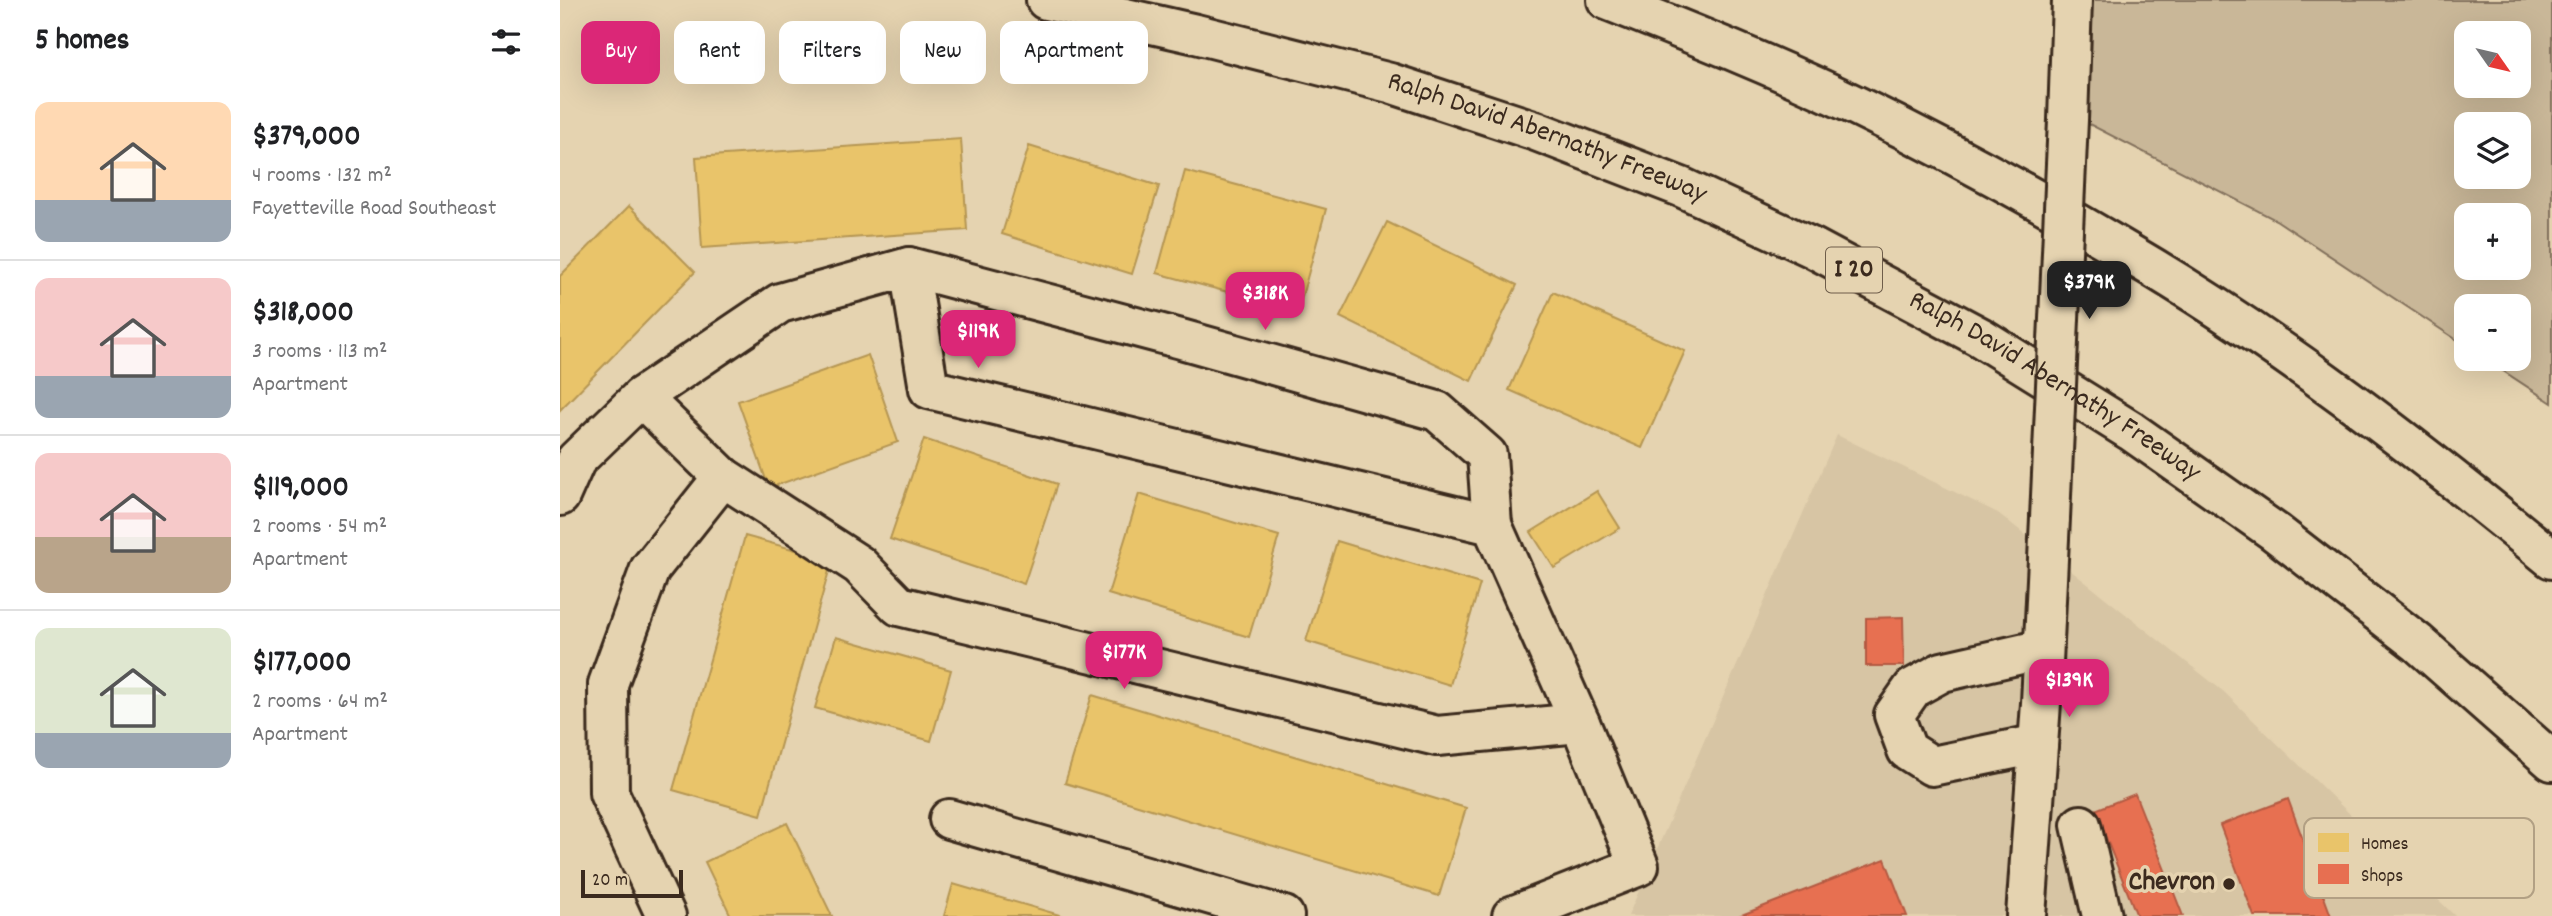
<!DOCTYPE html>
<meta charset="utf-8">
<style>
:root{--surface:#fff;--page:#f6f6f6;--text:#202124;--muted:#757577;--line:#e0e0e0;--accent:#db2777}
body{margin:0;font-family:Dekko,sans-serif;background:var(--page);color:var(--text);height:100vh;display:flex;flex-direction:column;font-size:26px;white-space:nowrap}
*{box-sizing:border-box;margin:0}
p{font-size:23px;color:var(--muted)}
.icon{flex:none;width:38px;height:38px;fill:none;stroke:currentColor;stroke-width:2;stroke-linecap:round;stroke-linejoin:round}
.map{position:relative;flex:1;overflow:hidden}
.drawer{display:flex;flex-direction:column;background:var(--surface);width:560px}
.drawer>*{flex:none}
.top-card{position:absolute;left:21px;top:21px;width:665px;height:63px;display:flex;gap:14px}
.needle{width:46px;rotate:124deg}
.controls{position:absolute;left:1894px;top:21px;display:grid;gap:14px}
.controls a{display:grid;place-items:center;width:77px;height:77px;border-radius:14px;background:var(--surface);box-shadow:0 7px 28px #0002;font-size:35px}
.scale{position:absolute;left:21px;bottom:18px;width:102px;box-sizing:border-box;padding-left:7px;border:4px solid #3b2a1e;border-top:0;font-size:19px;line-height:24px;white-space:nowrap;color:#3b2a1e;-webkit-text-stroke:5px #e5d3b0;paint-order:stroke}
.price{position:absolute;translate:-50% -60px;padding:0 16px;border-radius:14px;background:var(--accent);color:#fff;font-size:23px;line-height:46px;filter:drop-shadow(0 2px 4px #0008)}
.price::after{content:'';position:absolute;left:50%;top:42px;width:21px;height:16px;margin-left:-10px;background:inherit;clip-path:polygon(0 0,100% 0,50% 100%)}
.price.active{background:#222;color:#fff}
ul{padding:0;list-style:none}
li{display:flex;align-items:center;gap:21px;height:175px;padding:0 35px}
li+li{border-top:2px solid var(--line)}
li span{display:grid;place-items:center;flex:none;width:196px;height:140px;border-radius:14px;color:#555}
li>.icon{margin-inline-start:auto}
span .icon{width:84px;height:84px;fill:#fffc;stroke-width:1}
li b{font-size:30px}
h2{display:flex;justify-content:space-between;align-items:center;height:84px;padding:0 35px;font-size:30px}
.tag{padding:0 24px;border-radius:14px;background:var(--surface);box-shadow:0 7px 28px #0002;font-size:24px;line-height:63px}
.tag.active{background:var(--accent);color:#fff}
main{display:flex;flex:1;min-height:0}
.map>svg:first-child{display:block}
</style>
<main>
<section class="drawer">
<h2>5 homes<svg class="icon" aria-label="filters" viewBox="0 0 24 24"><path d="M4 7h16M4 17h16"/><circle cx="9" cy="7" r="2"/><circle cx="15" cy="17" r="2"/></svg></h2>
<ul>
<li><span style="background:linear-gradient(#ffd9b3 70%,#9aa5b1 0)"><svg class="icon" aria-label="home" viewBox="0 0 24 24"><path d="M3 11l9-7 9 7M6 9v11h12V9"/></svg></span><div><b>$379,000</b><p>4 rooms · 132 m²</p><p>Fayetteville Road Southeast</p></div></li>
<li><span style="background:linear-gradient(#f6c9c9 70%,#9aa5b1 0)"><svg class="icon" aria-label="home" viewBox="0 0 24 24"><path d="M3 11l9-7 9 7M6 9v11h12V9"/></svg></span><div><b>$318,000</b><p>3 rooms · 113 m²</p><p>Apartment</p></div></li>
<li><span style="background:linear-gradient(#f6c9c9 60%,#b9a48a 0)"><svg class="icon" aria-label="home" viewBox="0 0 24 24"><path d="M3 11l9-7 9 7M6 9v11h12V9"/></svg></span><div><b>$119,000</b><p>2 rooms · 54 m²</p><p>Apartment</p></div></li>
<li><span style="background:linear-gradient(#dfe7d0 75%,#9aa5b1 0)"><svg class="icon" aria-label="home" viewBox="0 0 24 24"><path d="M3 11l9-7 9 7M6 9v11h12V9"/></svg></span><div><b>$177,000</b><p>2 rooms · 64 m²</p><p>Apartment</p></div></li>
</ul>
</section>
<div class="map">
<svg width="1992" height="916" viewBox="0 0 1992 916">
<rect width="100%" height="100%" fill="#e5d3b0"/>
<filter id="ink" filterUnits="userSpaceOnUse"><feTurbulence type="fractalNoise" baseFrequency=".0143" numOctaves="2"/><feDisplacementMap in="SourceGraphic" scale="14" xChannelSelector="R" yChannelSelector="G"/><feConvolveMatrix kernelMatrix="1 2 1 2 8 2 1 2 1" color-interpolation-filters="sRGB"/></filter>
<g filter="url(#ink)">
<!-- built -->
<path fill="#d7c5a4" d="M1277,435L1438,513L1664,692L1895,916H1068Z"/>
<!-- green -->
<path fill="#c9b798" stroke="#82705b" stroke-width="2" fill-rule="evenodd" d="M1502,0H1992V403L1925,359H1958V306H1906V346L1716,220L1490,104ZM1906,33H1958V86H1906ZM1906,124H1958V177H1906ZM1906,215H1958V268H1906Z"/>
<!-- homes -->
<g fill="#e9c46a" stroke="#b59653" stroke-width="2">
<path d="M401,139L407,230L142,248L136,157Z"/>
<path d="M469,146L599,186L572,274L442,234Z"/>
<path d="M625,171L766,209L738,311L597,273Z"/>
<path d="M69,206L135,272L0,410V276Z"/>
<path d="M827,222L957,285L911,381L780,317Z"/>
<path d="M993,292L1125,351L1082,448L949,390Z"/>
<path d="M308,355L338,442L209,488L178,401Z"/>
<path d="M364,439L497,484L464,584L330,539Z"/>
<path d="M1037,491L1060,528L994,568L971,532Z"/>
<path d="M579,494L719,536L689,637L548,594Z"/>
<path d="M185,536L272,560L201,815L113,790Z"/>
<path d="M777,541L920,584L890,685L746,641Z"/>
<path d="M276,637L391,670L371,741L255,708Z"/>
<path d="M532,695L906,808L879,896L505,783Z"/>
<path d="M227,823L272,916H171L145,862Z"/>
<path d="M393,884L503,916H384Z"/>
</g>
<!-- shops -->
<g fill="#e76f51" stroke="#b35a42" stroke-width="2">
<path d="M1343,617L1344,666H1306V618Z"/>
<path d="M1575,794L1623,916H1577L1535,810Z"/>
<path d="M1728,799L1771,916H1694L1660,825Z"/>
<path d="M1325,859L1347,916H1179Z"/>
</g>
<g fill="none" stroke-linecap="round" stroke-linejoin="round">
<!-- minor casing -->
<g stroke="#3b2a1e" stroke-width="44">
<g id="minor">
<path d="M1508,120L1512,0"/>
<path d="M349,267L621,339L877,411L927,455L932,525"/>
<path d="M163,477L299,565L339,606L877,736L1020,723"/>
<path d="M0,496L16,460L81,397"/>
<path d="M1478,744L1372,766L1347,750L1334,715L1353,688L1382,672L1483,649"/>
<path d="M389,819L724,916"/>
<path d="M1521,825L1542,916"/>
<path d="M106,916L49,793L48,684L90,569L163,477L81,397L220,303L349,267L369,389L932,525L1020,723L1079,866L952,916"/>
<path d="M1466,916L1481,703L1490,518"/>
</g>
</g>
<!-- highway casing -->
<g stroke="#3b2a1e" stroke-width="44">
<g id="highway">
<path id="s1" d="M486,0L636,34L830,83L976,131L1121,187L1253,248L1420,337L1571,431L1715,532L1858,643L1992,761"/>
<path d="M1047,0C1131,33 1216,67 1297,106C1390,151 1481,201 1570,254C1720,342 1858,449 1992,559"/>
</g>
</g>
<!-- minor -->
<use href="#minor" stroke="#e5d3b0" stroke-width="38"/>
<!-- highway -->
<use href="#highway" stroke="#e5d3b0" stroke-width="38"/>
<!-- minor-bridge casing -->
<g stroke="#3b2a1e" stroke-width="44" stroke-linecap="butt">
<path id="minor-bridge" d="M1490,518L1508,120"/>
</g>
<!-- minor-bridge -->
<use href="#minor-bridge" stroke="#e5d3b0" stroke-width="38"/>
</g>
</g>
<!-- markers -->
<circle fill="#3b2a1e" stroke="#e5d3b0" stroke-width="2.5" cx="1669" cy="884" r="7"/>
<g text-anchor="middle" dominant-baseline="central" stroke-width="7" stroke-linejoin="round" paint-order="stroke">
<!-- shield labels -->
<rect fill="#e5d3b0" stroke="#6e5d4a" stroke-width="2" x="1266" y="247.5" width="56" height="45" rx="5"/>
<g font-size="26" font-weight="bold" fill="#3b2a1e">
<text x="1294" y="270">I 20</text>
</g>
<!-- street labels -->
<g font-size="28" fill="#3b2a1e" stroke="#e5d3b0">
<text stroke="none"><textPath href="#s1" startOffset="520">Ralph David Abernathy Freeway</textPath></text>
<text stroke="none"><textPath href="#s1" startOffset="1087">Ralph David Abernathy Freeway</textPath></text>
</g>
<!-- poi labels -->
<g font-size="28" font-weight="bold" fill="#3b2a1e" stroke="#e5d3b0" text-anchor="end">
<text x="1655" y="884">Chevron</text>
</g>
</g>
<!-- legend -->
<rect x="1744" y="818" width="230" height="80" rx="10" fill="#e5d3b0" stroke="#b2a084" stroke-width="2"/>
<rect x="1758" y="833" width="31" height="19" fill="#e9c46a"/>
<rect x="1758" y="864" width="31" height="20" fill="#e76f51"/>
<g font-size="19" fill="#3b2a1e">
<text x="1801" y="849">Homes</text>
<text x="1801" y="881">Shops</text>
</g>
</svg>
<div class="controls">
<a><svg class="needle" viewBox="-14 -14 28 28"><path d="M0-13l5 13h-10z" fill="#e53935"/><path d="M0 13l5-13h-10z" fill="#757577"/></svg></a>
<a><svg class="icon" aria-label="layers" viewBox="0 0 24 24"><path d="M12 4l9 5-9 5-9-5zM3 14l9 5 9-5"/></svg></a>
<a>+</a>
<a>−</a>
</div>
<div class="scale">20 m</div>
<b class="price active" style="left:1529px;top:321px">$379K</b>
<b class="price" style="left:705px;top:332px">$318K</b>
<b class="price" style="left:418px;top:370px">$119K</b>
<b class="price" style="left:564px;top:691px">$177K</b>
<b class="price" style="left:1509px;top:719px">$139K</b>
<div class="top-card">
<a class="tag active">Buy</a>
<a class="tag">Rent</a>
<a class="tag">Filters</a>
<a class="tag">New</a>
<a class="tag">Apartment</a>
</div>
</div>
</main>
